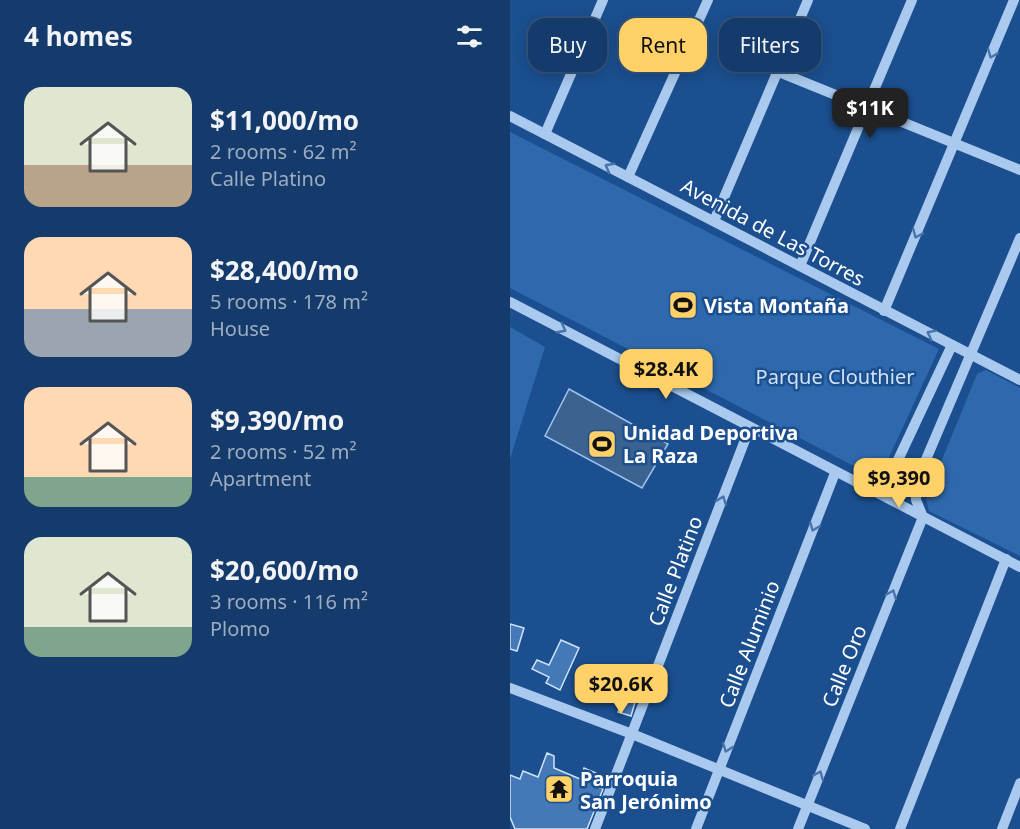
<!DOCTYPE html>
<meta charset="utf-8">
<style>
:root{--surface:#143b6b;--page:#1d4271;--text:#f1f3f6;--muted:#9dadc1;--line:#33557e;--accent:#ffd166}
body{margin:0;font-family:"Noto Sans",sans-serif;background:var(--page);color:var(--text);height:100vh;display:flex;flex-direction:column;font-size:22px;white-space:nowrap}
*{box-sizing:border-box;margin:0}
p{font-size:20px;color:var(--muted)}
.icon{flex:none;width:33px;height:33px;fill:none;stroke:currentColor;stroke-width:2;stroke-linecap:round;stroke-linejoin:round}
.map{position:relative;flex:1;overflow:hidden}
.panel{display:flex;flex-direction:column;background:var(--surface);width:510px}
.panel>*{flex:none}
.top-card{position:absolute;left:18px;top:18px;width:402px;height:54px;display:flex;gap:12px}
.price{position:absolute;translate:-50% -51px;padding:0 14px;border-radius:12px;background:var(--accent);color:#111;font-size:20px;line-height:39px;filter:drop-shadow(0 2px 3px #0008)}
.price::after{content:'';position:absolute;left:50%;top:36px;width:18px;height:14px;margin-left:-9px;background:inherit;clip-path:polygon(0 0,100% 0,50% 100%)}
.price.active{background:#222;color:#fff}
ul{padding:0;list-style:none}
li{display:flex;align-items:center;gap:18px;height:150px;padding:0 24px}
li span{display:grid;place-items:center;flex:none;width:168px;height:120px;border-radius:18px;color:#555}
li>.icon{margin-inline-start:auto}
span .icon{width:72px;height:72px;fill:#fffc;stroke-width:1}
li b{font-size:26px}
h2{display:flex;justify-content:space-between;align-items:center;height:72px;padding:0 24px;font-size:26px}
.chip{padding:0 21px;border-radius:18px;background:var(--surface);box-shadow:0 3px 15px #0003,0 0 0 2px var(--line);font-size:21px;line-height:54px}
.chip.active{background:var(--accent);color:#111}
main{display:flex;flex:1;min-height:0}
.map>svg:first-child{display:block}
</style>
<main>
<section class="panel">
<h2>4 homes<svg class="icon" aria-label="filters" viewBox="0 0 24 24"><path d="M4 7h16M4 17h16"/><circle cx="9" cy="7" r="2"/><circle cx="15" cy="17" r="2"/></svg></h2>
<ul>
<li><span style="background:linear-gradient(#dfe7d0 65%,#b9a48a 0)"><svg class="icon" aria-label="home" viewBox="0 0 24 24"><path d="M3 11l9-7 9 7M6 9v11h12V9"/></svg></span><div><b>$11,000/mo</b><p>2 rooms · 62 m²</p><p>Calle Platino</p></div></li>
<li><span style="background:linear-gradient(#ffd9b3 60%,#9aa5b1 0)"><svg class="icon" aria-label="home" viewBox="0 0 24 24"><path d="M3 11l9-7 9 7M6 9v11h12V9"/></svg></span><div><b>$28,400/mo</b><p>5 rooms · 178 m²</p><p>House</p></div></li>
<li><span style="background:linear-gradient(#ffd9b3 75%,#7fa58c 0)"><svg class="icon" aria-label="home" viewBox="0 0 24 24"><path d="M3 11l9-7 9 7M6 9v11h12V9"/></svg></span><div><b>$9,390/mo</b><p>2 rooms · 52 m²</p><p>Apartment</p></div></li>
<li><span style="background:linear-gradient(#dfe7d0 75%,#7fa58c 0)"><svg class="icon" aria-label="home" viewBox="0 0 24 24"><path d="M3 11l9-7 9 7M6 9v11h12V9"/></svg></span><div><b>$20,600/mo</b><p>3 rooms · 116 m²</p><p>Plomo</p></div></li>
</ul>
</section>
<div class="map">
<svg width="510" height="829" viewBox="0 0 510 829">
<rect width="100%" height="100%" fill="#1b4f8f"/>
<!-- green -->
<g fill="#2e69ad">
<path d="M0,132L429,349L369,479L0,288Z"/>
<path d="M0,327L35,347L0,459Z"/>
<path d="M476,370L510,388V556L419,511L416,499L467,374Z"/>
</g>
<!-- water -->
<path fill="#3c6290" stroke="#9cc4f0" stroke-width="1.5" d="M59,389L158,444L132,488L35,436Z"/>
<!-- building -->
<g fill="#4478b7" stroke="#cfe3fa" stroke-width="1.5">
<path d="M0,624L14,628L7,651L0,649Z"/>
<path d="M51,640L69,648L50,690L36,683L39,677L22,669L27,660L39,665Z"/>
<path d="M83,667L131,682L121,716L108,712L112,703L76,691Z"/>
<path d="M37,753L44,756V768L70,779L74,768L88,774L83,785L93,789L77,829H5L0,817V775L10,779L13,771L28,777Z"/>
</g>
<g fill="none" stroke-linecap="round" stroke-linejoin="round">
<!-- minor -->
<g stroke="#a9c9ee" stroke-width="10">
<path d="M269,72L510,170"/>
<path d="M0,116L510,380"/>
<path d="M35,134L93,0"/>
<path d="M118,177L198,0"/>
<path d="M204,221L298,0"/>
<path d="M290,266L402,0"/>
<path d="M0,302L510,567"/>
<path d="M374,311L504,0"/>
<path d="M372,494L442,345"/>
<path d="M374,494L389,495L406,483"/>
<path d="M413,517L406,500V483L510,238"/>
<path d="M0,688L122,734L355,829"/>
<path d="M85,829L240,427"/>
<path d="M186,829L325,473"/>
<path d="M288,829L413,517"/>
<path d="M390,829L496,559"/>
<path d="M492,829L510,783"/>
</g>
</g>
<!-- one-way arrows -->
<defs><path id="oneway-chevron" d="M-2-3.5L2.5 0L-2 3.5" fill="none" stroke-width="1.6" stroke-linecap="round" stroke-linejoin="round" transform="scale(1.5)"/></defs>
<g stroke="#4674ac">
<use href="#oneway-chevron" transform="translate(482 54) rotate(112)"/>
<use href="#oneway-chevron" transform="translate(99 167) rotate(-152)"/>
<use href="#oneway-chevron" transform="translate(407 234) rotate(113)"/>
<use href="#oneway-chevron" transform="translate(52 329) rotate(28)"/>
<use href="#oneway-chevron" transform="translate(421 334) rotate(-153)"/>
<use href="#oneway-chevron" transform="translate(212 500) rotate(-69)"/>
<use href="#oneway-chevron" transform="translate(304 527) rotate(111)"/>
<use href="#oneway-chevron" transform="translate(382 594) rotate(-68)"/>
<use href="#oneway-chevron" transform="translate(217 748) rotate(111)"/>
<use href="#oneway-chevron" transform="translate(309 775) rotate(-68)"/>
</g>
<!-- icons -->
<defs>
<g id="stadium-square" transform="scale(1.5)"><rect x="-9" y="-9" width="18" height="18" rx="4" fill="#ffd166" stroke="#1b4f8f"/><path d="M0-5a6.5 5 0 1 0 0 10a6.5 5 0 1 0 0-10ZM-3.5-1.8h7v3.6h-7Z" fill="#111"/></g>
<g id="temple-square" transform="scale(1.5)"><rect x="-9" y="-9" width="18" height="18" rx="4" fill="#ffd166" stroke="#1b4f8f"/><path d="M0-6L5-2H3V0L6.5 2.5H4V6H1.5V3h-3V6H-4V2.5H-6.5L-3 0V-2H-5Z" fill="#111"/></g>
</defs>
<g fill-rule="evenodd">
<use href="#stadium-square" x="173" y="305"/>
<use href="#stadium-square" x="92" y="444"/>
<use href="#temple-square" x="49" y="789"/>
</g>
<g text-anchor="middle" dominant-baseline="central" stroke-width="5" stroke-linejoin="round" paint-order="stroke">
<!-- street labels -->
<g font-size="20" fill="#fff" stroke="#1b4f8f">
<text transform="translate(263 232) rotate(28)">Avenida de Las Torres</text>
<text transform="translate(165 571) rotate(-69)">Calle Platino</text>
<text transform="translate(239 644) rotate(-69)">Calle Aluminio</text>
<text transform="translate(334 666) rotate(-68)">Calle Oro</text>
</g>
<!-- poi labels -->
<g font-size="20" font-weight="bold" fill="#fff" stroke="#1b4f8f" text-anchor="start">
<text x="194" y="305">Vista Montaña</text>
<text x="113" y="432">Unidad Deportiva<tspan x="113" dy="23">La Raza</tspan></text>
<text x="70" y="778">Parroquia<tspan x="70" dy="23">San Jerónimo</tspan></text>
</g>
<!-- park labels -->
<g font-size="20" fill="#cfe3fa" stroke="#1b4f8f">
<text x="325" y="376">Parque Clouthier</text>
</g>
</g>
</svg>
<b class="price active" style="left:360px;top:139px">$11K</b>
<b class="price" style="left:156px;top:400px">$28.4K</b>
<b class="price" style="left:389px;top:509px">$9,390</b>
<b class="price" style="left:111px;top:715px">$20.6K</b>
<div class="top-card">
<a class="chip">Buy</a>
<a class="chip active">Rent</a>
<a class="chip">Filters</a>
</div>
</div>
</main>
